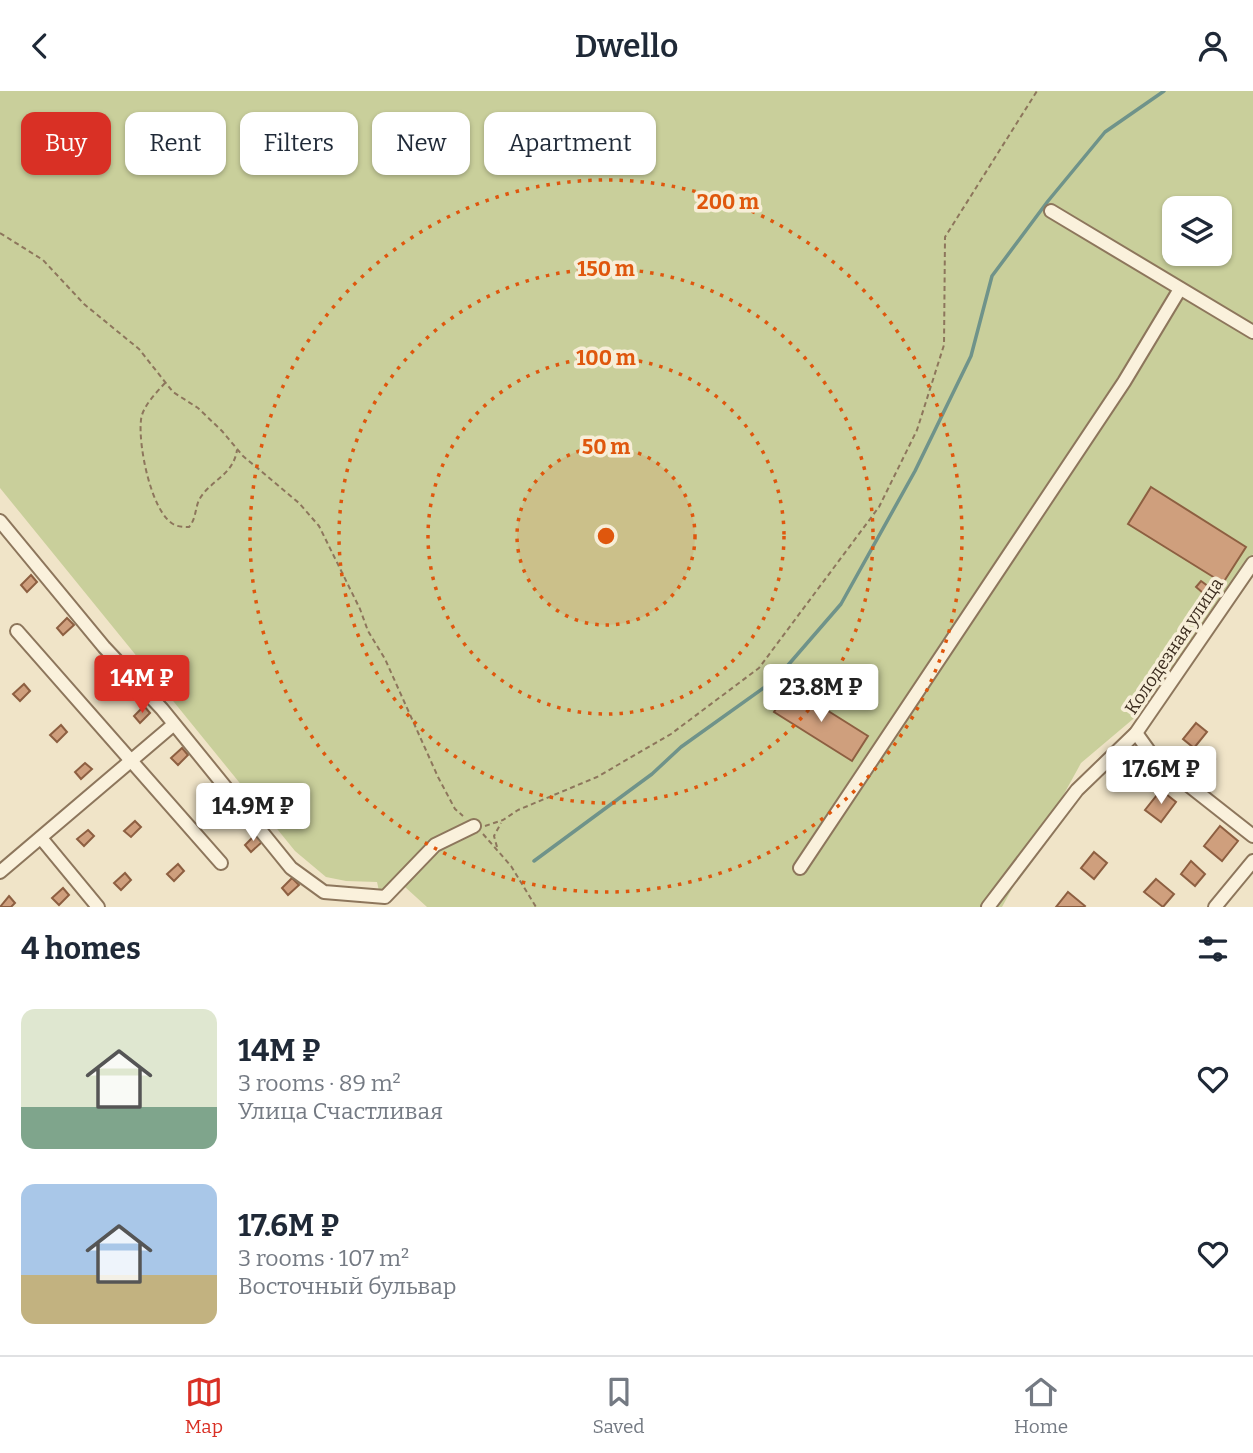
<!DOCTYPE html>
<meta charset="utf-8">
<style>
:root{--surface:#fff;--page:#f2f2f3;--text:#1f2937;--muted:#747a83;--line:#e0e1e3;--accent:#d93025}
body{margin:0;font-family:Bitter,serif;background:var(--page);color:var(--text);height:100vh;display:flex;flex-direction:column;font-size:26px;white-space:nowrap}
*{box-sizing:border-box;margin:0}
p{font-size:23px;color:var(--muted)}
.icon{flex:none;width:38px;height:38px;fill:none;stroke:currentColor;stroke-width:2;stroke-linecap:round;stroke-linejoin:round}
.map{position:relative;height:816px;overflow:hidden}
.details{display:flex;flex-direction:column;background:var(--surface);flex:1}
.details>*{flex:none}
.guide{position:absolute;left:21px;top:21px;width:700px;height:63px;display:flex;gap:14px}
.buttons{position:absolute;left:1162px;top:105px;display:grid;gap:14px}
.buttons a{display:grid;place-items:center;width:70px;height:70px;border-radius:14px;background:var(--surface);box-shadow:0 2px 5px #0004;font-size:35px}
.price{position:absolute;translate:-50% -60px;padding:0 16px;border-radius:7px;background:#fff;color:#222;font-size:23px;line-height:46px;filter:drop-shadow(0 2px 4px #0008)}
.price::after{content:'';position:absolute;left:50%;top:42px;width:21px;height:16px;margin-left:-10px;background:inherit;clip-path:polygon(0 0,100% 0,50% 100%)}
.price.current{background:var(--accent);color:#fff}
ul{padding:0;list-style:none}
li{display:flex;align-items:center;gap:21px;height:175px;padding:0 21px}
li span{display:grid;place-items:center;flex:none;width:196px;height:140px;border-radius:14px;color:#555}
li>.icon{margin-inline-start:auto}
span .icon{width:84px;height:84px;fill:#fffc;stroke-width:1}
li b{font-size:30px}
h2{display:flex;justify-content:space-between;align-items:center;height:84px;padding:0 21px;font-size:30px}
.tag{padding:0 24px;border-radius:14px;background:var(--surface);box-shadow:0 2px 5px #0004;font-size:24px;line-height:63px}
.tag.current{background:var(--accent);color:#fff}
header{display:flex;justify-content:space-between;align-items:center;height:91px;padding:0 21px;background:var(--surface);font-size:32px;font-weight:600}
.dock{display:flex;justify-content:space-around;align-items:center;height:98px;border-top:2px solid var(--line);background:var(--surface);font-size:19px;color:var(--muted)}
.dock a{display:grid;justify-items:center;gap:4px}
.dock .current{color:var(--accent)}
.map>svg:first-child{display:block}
</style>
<header><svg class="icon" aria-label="back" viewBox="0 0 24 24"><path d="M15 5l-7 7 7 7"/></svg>Dwello<svg class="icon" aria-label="person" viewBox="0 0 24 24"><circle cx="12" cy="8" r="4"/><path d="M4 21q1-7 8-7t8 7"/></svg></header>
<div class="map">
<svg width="1253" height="816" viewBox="0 0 1253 816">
<rect width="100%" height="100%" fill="#f0e4c8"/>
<!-- green -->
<path fill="#c9cf9b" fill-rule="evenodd" d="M0,0H1253V463L1139,623L1081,672L1002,816H427L405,796L379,800L377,791L346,790L326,786L295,760L0,397ZM1174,117H1220V163H1174Z"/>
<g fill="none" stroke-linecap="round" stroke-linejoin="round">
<!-- stream -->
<path stroke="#6f938a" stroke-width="3.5" d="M534,770L652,683L681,656L776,588L841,513L915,380L971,265L992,185L1048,110L1105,41L1164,0"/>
</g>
<!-- building -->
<g fill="#cf9f7d" stroke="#8d5f41" stroke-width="2">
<path d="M1151,396L1246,456L1223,492L1128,433Z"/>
<path d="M31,484L37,491L27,501L21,494Z"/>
<path d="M1201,490L1216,501L1210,508L1196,496Z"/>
<path d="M67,527L74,534L63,544L57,537Z"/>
<path d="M107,569L114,576L103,586L97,579Z"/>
<path d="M24,593L30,600L20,610L13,603Z"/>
<path d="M790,596L868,645L852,670L774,621Z"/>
<path d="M144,615L150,622L140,632L134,625Z"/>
<path d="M1196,632L1207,641L1194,657L1183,648Z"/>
<path d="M61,634L67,641L57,651L50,644Z"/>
<path d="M182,657L188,664L178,674L171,667Z"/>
<path d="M1204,658L1215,668L1204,682L1192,672Z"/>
<path d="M85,672L92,678L81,688L75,681Z"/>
<path d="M1161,699L1176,711L1161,731L1145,719Z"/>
<path d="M219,702L226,709L215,718L209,712Z"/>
<path d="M135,730L141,736L131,746L124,740Z"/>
<path d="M1220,735L1238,750L1222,770L1204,755Z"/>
<path d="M88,739L94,745L84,755L77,748Z"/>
<path d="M255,744L262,751L251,761L245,754Z"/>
<path d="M1094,761L1107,772L1094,788L1081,777Z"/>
<path d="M1191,770L1205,783L1195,795L1181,783Z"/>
<path d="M178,773L184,780L174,790L167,783Z"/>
<path d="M125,782L131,789L121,799L114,792Z"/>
<path d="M292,787L299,794L288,804L282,797Z"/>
<path d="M1156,788L1174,803L1163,816L1144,801Z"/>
<path d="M63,797L69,804L59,814L52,807Z"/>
<path d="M1068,801L1085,815L1084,816H1056Z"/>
<path d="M9,805L15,812L11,816H0Z"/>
</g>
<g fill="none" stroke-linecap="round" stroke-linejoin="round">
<!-- minor casing -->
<g stroke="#8d765c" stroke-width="16">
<g id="minor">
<path d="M1051,120L1253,241"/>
<path d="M0,430L104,556L162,618L291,777L324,801L385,806L435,754L474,735"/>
<path d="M17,540L221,772"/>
<path d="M1136,642L1154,667L1253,745"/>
<path d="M41,747L98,816"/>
<path d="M800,777L1124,291L1180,198"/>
<path d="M0,781L173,634"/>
<path d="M988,816L1077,699L1136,642L1253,472"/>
<path d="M1215,816L1253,770"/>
</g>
</g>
<!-- path -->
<g stroke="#8d765c" stroke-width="2" stroke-dasharray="5 3.5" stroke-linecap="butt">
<path d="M0,142L43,169L84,213L139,258L173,301L198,317L222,340L243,365L299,412L319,435L360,518L368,540L385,568L438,686L455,718L463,725"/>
<path d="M165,292C156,302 142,316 141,329C138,354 151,420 173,433C178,436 184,436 189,436C196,428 195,418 199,409C210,389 233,385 237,359"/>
<path d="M485,735L503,729L518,719L597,686L671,643L759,577L879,416L917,339L944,254L945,146L1037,0"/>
<path d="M483,743L511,775L536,816"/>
<path d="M497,756L494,745L501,732"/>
</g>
<!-- minor -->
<use href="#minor" stroke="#faf1dc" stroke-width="12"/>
</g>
<!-- distance rings -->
<circle cx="606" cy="445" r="89" fill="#df570d" fill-opacity=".12"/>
<g fill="none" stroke="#df570d" stroke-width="3.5" stroke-dasharray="3.5 7">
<circle cx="606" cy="445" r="89"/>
<circle cx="606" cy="445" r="178"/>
<circle cx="606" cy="445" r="267"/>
<circle cx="606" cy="445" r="356"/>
</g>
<g text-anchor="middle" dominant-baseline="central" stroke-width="7" stroke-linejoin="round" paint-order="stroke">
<!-- street labels -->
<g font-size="18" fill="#3d2e20" stroke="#f7eed8">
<text transform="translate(1174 555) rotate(-56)">Колодезная улица</text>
</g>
</g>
<circle cx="606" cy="445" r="10" fill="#df570d" stroke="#f7eed8" stroke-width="3.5"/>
<g font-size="21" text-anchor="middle" font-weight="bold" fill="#df570d" stroke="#f7eed8" stroke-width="7" stroke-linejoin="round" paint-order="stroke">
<text x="728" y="118">200 m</text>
<text x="606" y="185">150 m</text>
<text x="606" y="274">100 m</text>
<text x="606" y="363">50 m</text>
</g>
</svg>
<div class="buttons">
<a><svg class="icon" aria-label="layers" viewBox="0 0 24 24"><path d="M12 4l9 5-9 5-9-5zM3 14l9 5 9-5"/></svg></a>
</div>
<b class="price current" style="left:142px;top:624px">14M ₽</b>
<b class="price" style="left:821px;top:633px">23.8M ₽</b>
<b class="price" style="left:1161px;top:715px">17.6M ₽</b>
<b class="price" style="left:253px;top:752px">14.9M ₽</b>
<div class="guide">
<a class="tag current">Buy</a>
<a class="tag">Rent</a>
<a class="tag">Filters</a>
<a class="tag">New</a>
<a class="tag">Apartment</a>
</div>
</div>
<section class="details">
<h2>4 homes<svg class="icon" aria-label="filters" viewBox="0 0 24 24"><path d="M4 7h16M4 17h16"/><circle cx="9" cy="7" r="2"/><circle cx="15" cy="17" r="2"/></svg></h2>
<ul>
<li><span style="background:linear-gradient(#dfe7d0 70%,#7fa58c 0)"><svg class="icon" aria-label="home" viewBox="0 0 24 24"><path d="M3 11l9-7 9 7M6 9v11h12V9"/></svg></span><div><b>14M ₽</b><p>3 rooms · 89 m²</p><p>Улица Счастливая</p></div><svg class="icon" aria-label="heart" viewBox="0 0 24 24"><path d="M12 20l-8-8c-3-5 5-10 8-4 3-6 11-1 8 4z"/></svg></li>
<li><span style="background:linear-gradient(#a9c7e8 65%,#c2b280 0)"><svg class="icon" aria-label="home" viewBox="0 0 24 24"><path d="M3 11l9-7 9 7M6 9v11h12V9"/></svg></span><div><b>17.6M ₽</b><p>3 rooms · 107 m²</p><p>Восточный бульвар</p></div><svg class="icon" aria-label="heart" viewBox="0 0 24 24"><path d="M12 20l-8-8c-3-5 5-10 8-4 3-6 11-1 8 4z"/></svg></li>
</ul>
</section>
<nav class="dock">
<a class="current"><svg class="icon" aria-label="map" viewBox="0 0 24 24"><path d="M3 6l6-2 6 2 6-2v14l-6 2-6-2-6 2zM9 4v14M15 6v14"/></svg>Map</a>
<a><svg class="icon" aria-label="saved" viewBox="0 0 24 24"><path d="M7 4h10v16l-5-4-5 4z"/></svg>Saved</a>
<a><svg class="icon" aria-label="home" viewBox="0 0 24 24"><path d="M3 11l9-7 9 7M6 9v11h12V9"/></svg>Home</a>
</nav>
